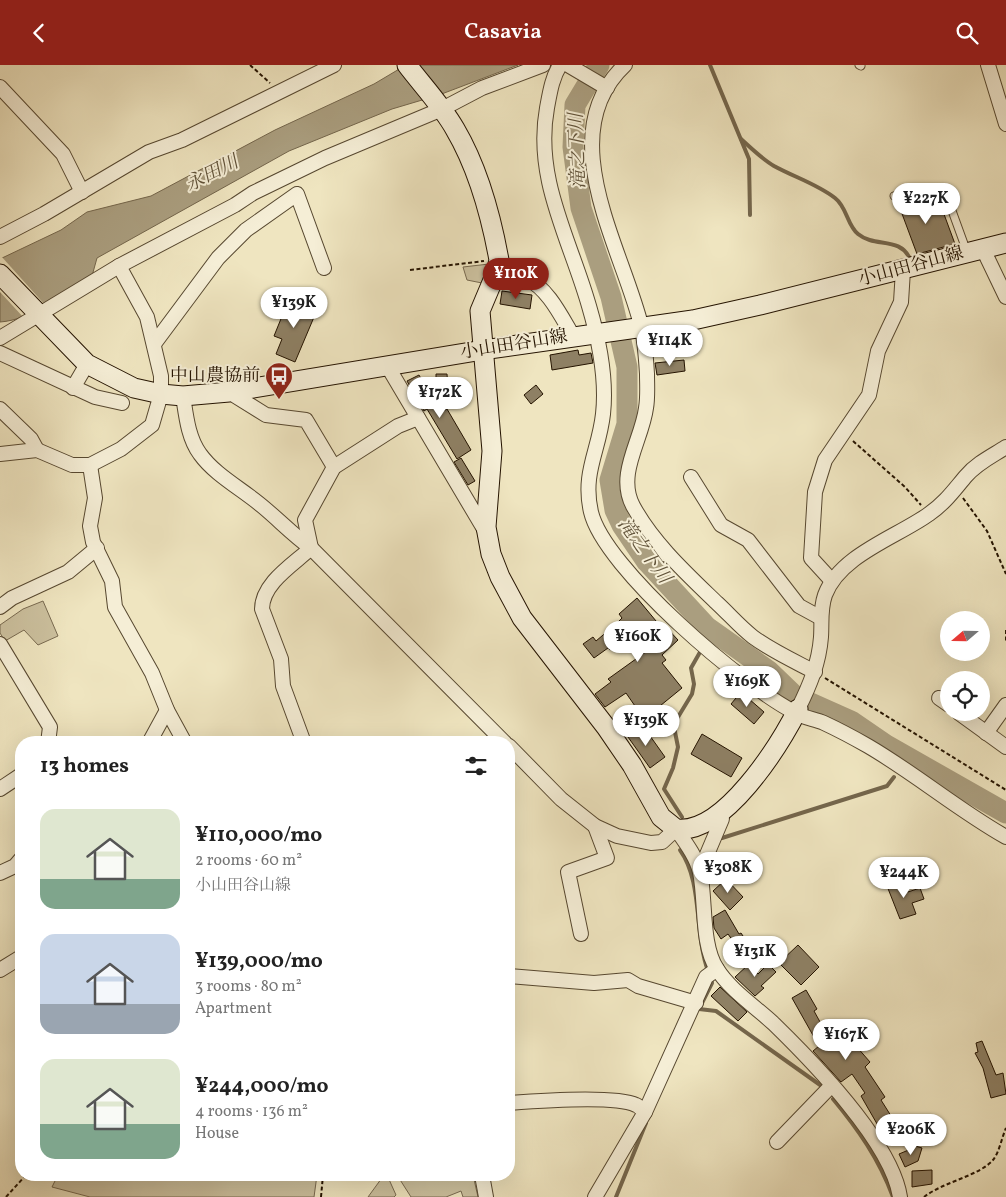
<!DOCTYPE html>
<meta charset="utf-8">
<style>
:root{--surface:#fff;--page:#f2f2f2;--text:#222;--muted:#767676;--accent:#8f2418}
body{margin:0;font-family:Vollkorn,"Noto Serif JP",serif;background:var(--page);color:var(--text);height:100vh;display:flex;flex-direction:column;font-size:19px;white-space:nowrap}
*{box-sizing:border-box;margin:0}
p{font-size:16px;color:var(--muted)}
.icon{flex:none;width:28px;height:28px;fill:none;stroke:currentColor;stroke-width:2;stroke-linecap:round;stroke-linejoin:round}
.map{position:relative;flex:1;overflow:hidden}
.details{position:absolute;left:15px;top:671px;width:500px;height:445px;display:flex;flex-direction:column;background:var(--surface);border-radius:20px;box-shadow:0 5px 20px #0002}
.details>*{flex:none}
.needle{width:32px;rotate:250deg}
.controls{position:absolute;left:940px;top:546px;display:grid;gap:10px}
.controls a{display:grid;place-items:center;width:50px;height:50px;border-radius:50%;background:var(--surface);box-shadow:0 5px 20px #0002;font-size:25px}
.price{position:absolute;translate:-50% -42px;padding:0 11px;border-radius:18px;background:#fff;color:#222;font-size:16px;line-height:32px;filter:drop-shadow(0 1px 2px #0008)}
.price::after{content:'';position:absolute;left:50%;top:30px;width:15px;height:11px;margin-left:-8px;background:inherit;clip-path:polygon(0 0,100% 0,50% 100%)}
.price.active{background:var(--accent);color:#fff}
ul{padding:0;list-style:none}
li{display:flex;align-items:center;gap:15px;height:125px;padding:0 25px}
li span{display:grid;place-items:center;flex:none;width:140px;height:100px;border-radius:15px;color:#555}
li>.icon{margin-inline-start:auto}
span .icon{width:60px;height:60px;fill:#fffc;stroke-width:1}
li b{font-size:21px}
h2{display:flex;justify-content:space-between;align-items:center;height:60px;padding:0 25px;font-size:21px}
header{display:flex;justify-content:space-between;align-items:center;height:65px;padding:0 25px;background:var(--accent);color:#fff;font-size:22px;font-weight:600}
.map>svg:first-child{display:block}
</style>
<header><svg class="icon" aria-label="back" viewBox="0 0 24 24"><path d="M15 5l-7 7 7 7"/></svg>Casavia<svg class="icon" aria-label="search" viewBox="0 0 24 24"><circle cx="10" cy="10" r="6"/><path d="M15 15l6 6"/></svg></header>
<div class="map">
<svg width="1006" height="1132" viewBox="0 0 1006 1132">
<rect width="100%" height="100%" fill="#efe5c0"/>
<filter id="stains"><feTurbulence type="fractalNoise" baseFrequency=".004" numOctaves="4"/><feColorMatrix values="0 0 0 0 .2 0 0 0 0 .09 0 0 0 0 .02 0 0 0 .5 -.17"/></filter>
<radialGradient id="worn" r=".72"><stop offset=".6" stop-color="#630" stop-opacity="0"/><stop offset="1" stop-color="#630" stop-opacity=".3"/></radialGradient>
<!-- green -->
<g fill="#ccc19f" stroke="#786a50">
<path d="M489,199L482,218L467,215L463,202Z"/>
<path d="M43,536L58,571L38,580L24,565L5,576L0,568V560L23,544Z"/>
<path d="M58,1110H259L260,1112L317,1110L314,1132H90L52,1122Z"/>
<path d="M384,1110H387L396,1130L394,1132H368Z"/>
<path d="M397,1110H473L478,1132H463L461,1126L446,1132H411Z"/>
</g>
<!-- water -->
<path fill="#aa9e7f" stroke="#74664c" d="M406,0H518L439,30L392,44L289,86L97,193L92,211C64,228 32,255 0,257V194L61,165L87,147L151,131L275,65L374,19Z"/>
<!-- pier -->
<path fill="#efe5c0" d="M0,191H1L46,241L24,253L0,227Z"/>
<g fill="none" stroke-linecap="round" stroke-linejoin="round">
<!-- stream -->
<g stroke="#74664c" stroke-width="4">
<path d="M710,0L749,94L750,150"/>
<path d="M741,74C751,83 762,94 774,101C794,112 817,119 835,133C847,142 847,160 858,169C875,183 900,171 910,194"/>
<path d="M907,696L909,693"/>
<path d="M682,752L664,724L673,703L678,682L675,667V657L692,629L694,619L691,603L712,566"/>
<path d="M722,773L887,721L894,712"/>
<path d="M680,785C703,817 694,868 708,906"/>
<path d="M701,940L712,918L711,913"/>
<path d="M699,944L716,946L823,1022"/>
<path d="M833,1034C858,1064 879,1094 893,1132"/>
<path d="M616,1132L646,1058"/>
</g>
<!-- river -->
<path stroke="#aa9e7f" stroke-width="21" d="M599,0L575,40L573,82L581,143L611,232L627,302V359L610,415L615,445L622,460L647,497L707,562L769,606L795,631L851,656L886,680L1006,748"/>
</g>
<!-- building -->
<g fill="#8e8064" stroke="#241300">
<path d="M917,134L922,138L928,135L941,141L955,179L917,189L898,138Z"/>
<path d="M502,226L532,230L530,244L500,239Z"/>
<path d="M289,234L317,245L295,297L276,289L282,274L274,271Z"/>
<path d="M578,285L579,290L591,288L593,298L552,305L550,290Z"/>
<path d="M684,295L685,306L657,310L655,298Z"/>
<path d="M436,309H447L448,323L436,324Z"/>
<path d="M419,310L440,348L447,344L471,385L457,394L427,344L424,346L407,316Z"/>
<path d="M536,320L543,329L531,339L524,330Z"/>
<path d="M461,393L475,416L468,420L454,397Z"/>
<path d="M637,533L661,562L664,560L678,575L662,590L666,595L662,598L682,623L644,654L626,628L605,642L595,629L611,617L608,614L661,576L643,558L610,585L608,583L594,593L583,579L593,572L596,576L616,559L622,553L619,549Z"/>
<path d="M741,627L764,647L754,659L731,639Z"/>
<path d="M643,661L665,692L650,703L628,672Z"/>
<path d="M702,669L742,693L731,712L691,689Z"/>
<path d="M720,790L734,803L725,813L712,800Z"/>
<path d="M726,814L743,832L730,845L713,826Z"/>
<path d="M904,815L908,827L920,823L924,834L912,838L916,849L900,854L887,821Z"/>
<path d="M725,845L739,869L741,868L749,880L740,886L728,869L721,874L714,863L713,852Z"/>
<path d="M798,880L819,902L801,920L779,898Z"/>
<path d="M749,899L758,909L768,899L776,907L761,921L764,923L755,931L735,912Z"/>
<path d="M720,922L747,947L738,956L711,931Z"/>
<path d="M806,925L817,944L814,946L830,975L838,968L842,973L859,960L868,972L856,981L870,997L865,1002L885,1032L881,1035L898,1062L884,1071L861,1031L865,1028L852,1009L841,1017L813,986L819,981L792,933Z"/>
<path d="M982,976L996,1010L1003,1008L1006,1029L991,1033L983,1003L975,988L978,987L976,978Z"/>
<path d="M912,1080L922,1083L918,1096L905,1102L899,1089L911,1084Z"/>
<path d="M932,1105V1119L912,1122V1106Z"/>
</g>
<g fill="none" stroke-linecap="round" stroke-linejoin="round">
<!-- lane casing -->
<g stroke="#574830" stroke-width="9">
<g id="lane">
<path d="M859,0L861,1"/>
<path d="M894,131C916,128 935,125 951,143L967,187"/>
</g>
</g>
<!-- street casing -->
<g stroke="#574830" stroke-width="16">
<g id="street">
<path d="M560,0C552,13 550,27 547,43C534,114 570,174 589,241C599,275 607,313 603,349C599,386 582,408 591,447C604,503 744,622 796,648C804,653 815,654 824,658C839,665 854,673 868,681C916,709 958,745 1006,772"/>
<path d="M568,0L607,23"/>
<path d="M625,0C551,69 622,183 641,260C645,275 646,293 647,309C647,320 648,332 646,343C642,375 616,409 633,441C653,478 687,509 717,538C729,549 740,562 753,572C772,586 794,596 815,607"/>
<path d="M988,0L1006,59"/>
<path d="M0,22L63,89L82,127"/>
<path d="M0,172L44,149L149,87L182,75L334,0"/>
<path d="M983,184L1006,232"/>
<path d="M496,208C506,210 518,211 527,214C548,223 562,253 573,271"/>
<path d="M0,273L119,201L235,140L253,128L325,93L442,44L482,23L543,0"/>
<path d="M154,279L218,193L246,165L297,129L324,203"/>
<path d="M0,288L95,332L122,338"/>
<path d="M388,302L487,469"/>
<path d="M73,323L87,299"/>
<path d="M229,327L266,350L306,355L334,402"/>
<path d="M183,331C186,350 188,373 200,389C215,410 242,424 262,441C279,455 293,470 311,483L505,678"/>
<path d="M0,344L31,374L37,385"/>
<path d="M0,389L37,385L72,400H90L121,384L152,360L161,329V311L147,252L119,201"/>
<path d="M90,400L95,433L90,461L93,477L112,516L115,542L152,608L167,645L185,678"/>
<path d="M691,412L721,460L748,475L799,541L821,553"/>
<path d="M832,516L811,493L815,427L825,395L869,330L878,286L901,237L903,205"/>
<path d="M0,542L12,533L68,507L97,483"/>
<path d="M0,579L50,662L48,678"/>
<path d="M939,633L949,640"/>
<path d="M798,644C810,620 819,598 821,572C822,557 820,544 825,530C840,490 897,472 929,449C945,438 954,425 966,411C977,398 992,391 1006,382"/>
<path d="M959,648L1006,682"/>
<path d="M986,668L1006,640"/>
<path d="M149,678L167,645"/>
<path d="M304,678L283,621L281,594L262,544C262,518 294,499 311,483L305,455L334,402L398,361L418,353"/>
<path d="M509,681L561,734L595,761L617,771L651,778L662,777L676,764C685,777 696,791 700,807C706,836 701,880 717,904C730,925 756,942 774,959C813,997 892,1078 900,1132"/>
<path d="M0,724L21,710"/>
<path d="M700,806L722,754L720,748"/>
<path d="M0,808L15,801L21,794"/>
<path d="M581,869L568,807L607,793L595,761"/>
<path d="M0,905L21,892"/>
<path d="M509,911L594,918L628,915L638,921L696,938"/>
<path d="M509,1038C535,1036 615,1030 636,1040C639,1041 642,1045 645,1047"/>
<path d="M777,1077L832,1020"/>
<path d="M482,1110L486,1132"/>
<path d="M595,1132L645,1047L706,912L717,904"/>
</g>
</g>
<!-- secondary casing -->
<g stroke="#241300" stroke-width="21">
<g id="secondary">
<path d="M407,0C423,21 442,41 455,64C478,103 491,151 499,195L496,208L480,246L492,386L486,462L491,489L500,512L522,553L606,662L632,700L661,752L676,764C724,770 779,681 798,644"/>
<path d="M0,209L87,299L134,323L161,329L183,331L229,327L483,285L693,255L760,240L1006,178"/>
</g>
</g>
<!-- path -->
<g stroke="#241300" stroke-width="2" stroke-dasharray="4 2.5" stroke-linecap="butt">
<path d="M250,0L270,18"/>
<path d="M410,205L484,196"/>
<path d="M853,376L905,422L921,440"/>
<path d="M963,433L987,466L1006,509"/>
<path d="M1006,565V578"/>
<path d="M825,613L1006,725"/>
<path d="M6,1132L26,1110"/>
<path d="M321,1132L323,1110"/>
<path d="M924,1132C943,1117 979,1111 993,1095C999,1088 1002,1072 1006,1063"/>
</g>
<!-- lane -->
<use href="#lane" stroke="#f5eed6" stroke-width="7"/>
<!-- street -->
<use href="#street" stroke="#f5eed6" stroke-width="14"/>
<!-- secondary -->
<use href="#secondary" stroke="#f5eed6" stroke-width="19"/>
</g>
<!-- icons -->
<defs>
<g id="bus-pin" transform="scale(1.4375)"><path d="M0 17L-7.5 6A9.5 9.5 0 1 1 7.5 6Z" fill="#8f2418" stroke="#f5eed6"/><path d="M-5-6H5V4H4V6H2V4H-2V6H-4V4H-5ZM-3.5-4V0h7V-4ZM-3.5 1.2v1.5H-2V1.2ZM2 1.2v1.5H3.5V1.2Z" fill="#fff"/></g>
</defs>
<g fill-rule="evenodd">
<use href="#bus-pin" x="279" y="311"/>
</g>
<g text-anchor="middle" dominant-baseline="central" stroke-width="4" stroke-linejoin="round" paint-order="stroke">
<!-- street labels -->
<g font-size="18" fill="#241300" stroke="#f5eed6">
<text transform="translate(911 202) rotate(-15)">小山田谷山線</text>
<text transform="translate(514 280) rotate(-9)">小山田谷山線</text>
</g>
<!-- poi labels -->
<g font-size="18" fill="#241300" stroke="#f5eed6" text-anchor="end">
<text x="260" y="311">中山農協前</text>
</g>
<!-- water labels -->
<g font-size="19" font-style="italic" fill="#605239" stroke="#f5eed6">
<text transform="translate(578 86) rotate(-92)">滝之下川</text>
<text transform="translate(212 109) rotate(-27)">永田川</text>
<text transform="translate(644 486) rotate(54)">滝之下川</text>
</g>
</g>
<rect width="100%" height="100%" filter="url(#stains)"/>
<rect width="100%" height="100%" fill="url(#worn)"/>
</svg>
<div class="controls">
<a><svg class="needle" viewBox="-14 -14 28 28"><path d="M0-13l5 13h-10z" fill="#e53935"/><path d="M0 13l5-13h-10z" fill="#767676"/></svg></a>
<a><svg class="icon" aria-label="locate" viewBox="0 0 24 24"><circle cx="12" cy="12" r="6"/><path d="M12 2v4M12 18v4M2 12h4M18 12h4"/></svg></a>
</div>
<b class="price" style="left:926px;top:160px">¥227K</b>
<b class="price active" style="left:516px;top:235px">¥110K</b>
<b class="price" style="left:294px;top:264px">¥139K</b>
<b class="price" style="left:670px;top:302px">¥114K</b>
<b class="price" style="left:440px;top:354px">¥172K</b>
<b class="price" style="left:638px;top:598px">¥160K</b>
<b class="price" style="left:747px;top:643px">¥169K</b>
<b class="price" style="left:646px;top:682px">¥139K</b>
<b class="price" style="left:728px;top:829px">¥308K</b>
<b class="price" style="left:904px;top:834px">¥244K</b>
<b class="price" style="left:755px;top:913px">¥131K</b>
<b class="price" style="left:846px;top:996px">¥167K</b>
<b class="price" style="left:911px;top:1091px">¥206K</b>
<section class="details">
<h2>13 homes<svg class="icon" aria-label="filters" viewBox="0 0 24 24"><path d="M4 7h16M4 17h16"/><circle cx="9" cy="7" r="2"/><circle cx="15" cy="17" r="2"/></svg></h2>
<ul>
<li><span style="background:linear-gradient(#dfe7d0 70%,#7fa58c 0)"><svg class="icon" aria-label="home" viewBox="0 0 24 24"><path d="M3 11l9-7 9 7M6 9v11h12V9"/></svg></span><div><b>¥110,000/mo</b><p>2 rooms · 60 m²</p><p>小山田谷山線</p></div></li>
<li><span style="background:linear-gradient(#c9d6e8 70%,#9aa5b1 0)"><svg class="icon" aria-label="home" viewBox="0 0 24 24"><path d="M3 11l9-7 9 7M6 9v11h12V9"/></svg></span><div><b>¥139,000/mo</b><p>3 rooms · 80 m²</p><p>Apartment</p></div></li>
<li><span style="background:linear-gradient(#dfe7d0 65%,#7fa58c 0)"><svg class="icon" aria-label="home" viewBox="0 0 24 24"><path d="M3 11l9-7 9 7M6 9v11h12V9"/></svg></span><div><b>¥244,000/mo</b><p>4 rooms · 136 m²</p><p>House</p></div></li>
</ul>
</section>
</div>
